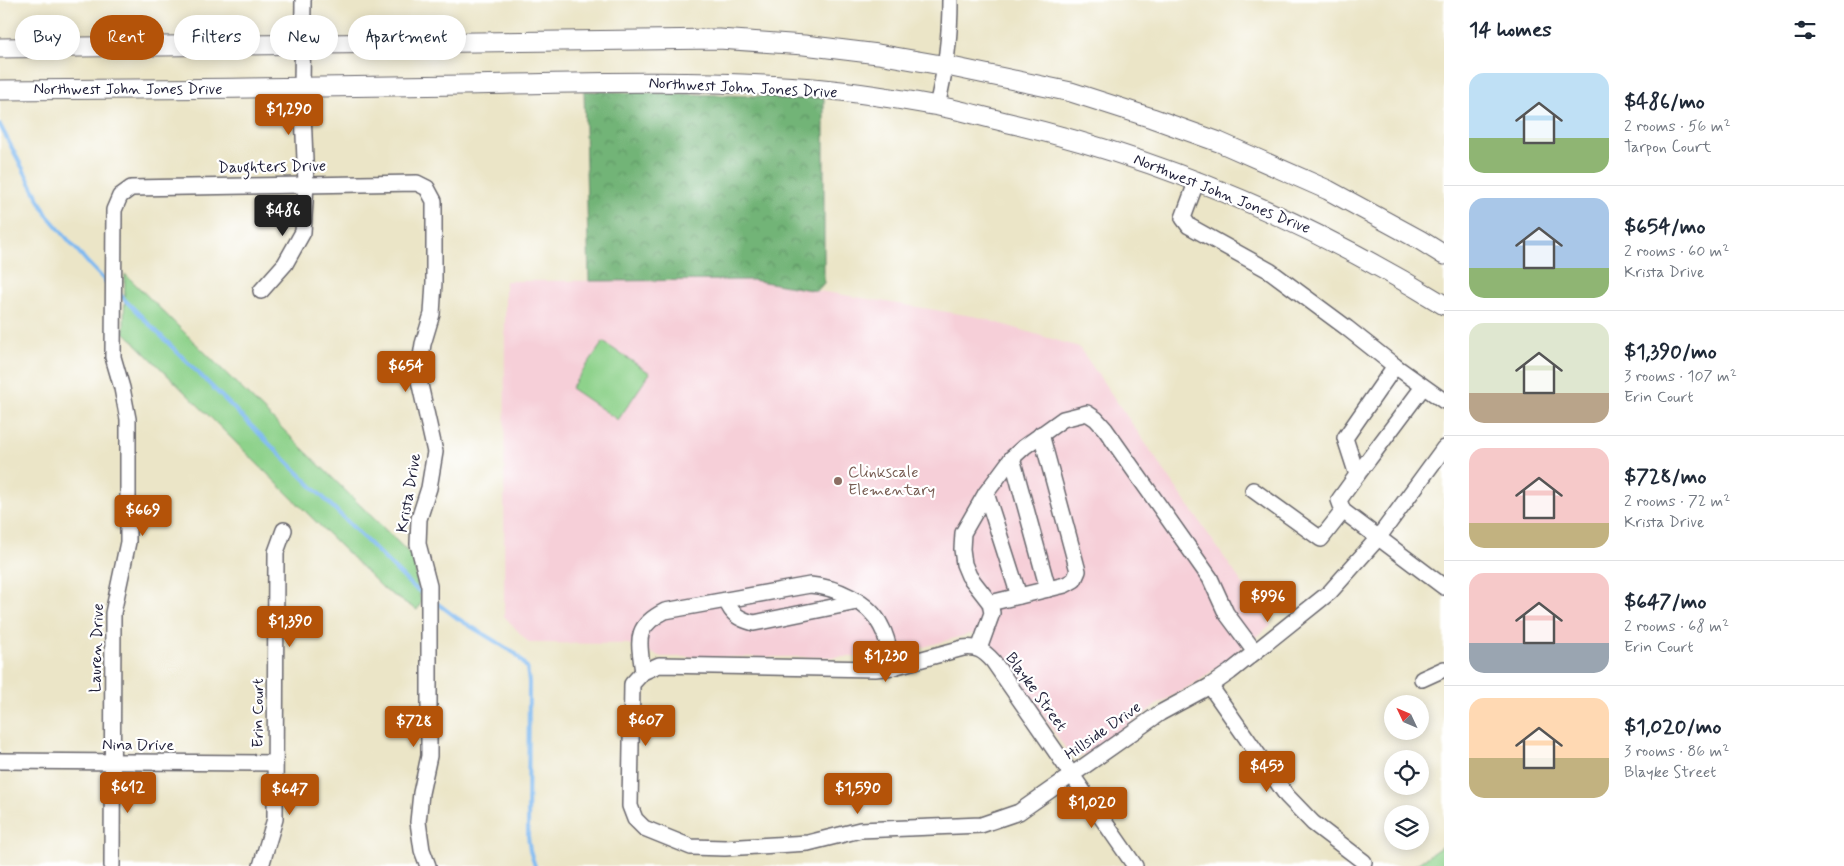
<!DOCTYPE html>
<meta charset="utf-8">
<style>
:root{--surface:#fff;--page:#f2f2f3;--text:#1f2937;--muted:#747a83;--line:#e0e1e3;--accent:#b45309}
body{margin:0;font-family:Mynerve,sans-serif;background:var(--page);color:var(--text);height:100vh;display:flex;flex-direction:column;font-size:19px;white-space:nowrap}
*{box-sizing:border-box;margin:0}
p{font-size:16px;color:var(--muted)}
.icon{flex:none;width:28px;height:28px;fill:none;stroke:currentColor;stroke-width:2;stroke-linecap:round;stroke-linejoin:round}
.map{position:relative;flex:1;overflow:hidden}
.panel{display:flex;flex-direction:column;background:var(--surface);width:400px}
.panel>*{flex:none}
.top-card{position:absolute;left:15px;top:15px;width:475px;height:45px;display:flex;gap:10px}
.needle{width:32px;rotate:314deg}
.tools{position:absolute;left:1384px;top:695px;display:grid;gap:10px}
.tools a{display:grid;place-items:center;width:45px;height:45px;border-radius:50%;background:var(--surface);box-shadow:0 2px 12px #0003;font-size:25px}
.price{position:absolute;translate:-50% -42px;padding:0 11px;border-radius:5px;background:var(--accent);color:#fff;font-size:16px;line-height:32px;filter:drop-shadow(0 1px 2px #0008)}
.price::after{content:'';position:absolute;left:50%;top:30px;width:15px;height:11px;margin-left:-8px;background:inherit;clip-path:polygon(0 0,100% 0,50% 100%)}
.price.on{background:#222;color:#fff}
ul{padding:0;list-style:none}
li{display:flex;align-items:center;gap:15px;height:125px;padding:0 25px}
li+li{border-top:1px solid var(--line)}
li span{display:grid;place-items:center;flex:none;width:140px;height:100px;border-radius:15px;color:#555}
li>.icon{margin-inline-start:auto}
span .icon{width:60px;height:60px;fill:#fffc;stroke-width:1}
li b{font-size:21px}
h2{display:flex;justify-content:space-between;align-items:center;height:60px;padding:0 25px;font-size:21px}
.tag{padding:0 18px;border-radius:22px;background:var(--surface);box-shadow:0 2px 12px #0003;font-size:18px;line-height:45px}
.tag.on{background:var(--accent);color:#fff}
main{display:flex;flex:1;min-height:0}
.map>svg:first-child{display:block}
</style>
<main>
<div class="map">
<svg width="1444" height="866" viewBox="0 0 1444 866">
<defs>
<pattern id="forest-crowns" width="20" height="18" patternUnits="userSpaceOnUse" patternTransform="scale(1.25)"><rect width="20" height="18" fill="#72b477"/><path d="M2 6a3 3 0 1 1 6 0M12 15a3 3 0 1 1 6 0" fill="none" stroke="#5d9263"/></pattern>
</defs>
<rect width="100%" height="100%" fill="#fff"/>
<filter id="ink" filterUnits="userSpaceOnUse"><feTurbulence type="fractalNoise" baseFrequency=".02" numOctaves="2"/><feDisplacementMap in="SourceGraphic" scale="10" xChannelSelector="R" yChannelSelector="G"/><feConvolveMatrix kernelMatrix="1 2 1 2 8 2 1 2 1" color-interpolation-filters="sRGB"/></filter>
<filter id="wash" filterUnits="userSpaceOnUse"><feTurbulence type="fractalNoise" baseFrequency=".0096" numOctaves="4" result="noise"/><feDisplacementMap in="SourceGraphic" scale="20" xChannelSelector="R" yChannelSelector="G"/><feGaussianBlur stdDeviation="1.12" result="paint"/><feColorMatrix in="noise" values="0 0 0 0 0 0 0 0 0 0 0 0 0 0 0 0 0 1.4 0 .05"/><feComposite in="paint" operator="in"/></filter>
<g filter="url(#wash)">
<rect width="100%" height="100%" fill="#ebe5c7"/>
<!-- built -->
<path fill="#f6cfd8" d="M752,280L978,317L1079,347L1271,625L1199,681L1155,706L1087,754L1077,758L1072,756L1068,752L996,650L984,639L976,635L970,634L917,649L865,657H662L628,644L529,643L504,616L505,281Z"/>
<!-- green -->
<g fill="#8ed28b" stroke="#587a63">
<path d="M125,274L413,557L421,603L417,610L385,590L124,332Z"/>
<path d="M603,342L650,373L618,420L571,388Z"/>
<path d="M1444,845V866H1414Z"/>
</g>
<!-- forest -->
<path fill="url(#forest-crowns)" stroke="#4a6b59" d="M584,91L824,98V283L817,291L752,280L589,281Z"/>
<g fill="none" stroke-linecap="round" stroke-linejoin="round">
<!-- stream -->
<g stroke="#7fbaf1" stroke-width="4">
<path d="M0,125L47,215L88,263L109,285"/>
<path d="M118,293L411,585L425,595"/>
<path d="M433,600L457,618L516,654L527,668L529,682L528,836L530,851L535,866"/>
</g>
</g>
</g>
<g filter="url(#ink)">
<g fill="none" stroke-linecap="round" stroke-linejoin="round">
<!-- minor casing -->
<g stroke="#68666c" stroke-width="18">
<g id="minor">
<path d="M937,106C946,67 950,40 950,0"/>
<path d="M1197,180L1183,218L1189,226L1270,271L1347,328L1395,366L1444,401"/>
<path d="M261,291L285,264L303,232L306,184L302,88L303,0"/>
<path d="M1395,366L1345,438L1357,475L1339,500L1343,511L1444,587"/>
<path d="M1012,458L1048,589"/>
<path d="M1357,475L1423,387"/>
<path d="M1253,490L1321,539L1343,511"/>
<path d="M986,493L1019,596"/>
<path d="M726,600C732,615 739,619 754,623L857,602"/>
<path d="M990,603L1065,585L1074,580L1078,571L1041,434"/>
<path d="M979,649L992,613L990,603L969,576L964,564L962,549L963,533L986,493L1012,458L1024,447L1063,419L1087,413L1096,419L1105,429L1210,578L1226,613L1255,652"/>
<path d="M643,672C639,641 633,627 665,611L810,585C835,587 869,601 881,626C888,638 890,653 893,667"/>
<path d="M1422,679L1444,669"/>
<path d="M1210,686L1287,796L1313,823L1364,862"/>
<path d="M0,761L275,763"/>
<path d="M112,866L113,613L128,542V419L122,388L113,357L114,210L120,196L131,188L417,183L427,188L434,201V282L432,314L423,344L418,376L435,452L429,488L419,519L418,544L429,586V756L421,793L418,822L422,850L428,866"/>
<path d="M261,866L275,819L276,552L284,530"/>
<path d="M1135,866L993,661C984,651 977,646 963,648L893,667L875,669L659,665L643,672L632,684L630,806L635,819L644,828L691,847L725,848L808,843L860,830L981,825L1019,812L1160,713L1210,686L1230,672L1330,592L1378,538L1444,448"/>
</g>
</g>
<!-- major casing -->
<g stroke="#68666c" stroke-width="21">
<g id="major">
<path d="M0,48L719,39L804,45L878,54L947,66L1071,92L1152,118L1219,142L1328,190L1420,240L1444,255"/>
<path d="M0,90C154,89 309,88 463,85C575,83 687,79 799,87C843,90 888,97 932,105C957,109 981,116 1005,122C1161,158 1308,221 1444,305"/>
</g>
</g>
<!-- minor -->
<use href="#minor" stroke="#fff" stroke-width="15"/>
<!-- major -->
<use href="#major" stroke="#fff" stroke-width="19"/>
</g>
</g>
<!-- markers -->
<circle fill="#8d6e63" stroke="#fff" stroke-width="2" cx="838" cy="481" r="5"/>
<g text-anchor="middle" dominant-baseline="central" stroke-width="4.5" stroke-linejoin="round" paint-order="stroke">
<!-- street labels -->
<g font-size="16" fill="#22223b" stroke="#fff">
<text transform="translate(743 88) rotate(3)">Northwest John Jones Drive</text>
<text x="128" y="89">Northwest John Jones Drive</text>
<text transform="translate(272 167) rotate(-1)">Daughters Drive</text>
<text transform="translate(1222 194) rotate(22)">Northwest John Jones Drive</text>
<text transform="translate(409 493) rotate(-80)">Krista Drive</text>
<text transform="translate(97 648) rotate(-88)">Lauren Drive</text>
<text transform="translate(1036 692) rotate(54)">Blayke Street</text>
<text transform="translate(258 713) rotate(-90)">Erin Court</text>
<text transform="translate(1103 731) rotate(-35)">Hillside Drive</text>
<text x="138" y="745">Nina Drive</text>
</g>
<!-- education labels -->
<g font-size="16" fill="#785e54" stroke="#fff" text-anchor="start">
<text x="848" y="472">Clinkscale<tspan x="848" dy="18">Elementary</tspan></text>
</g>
</g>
</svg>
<div class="tools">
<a><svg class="needle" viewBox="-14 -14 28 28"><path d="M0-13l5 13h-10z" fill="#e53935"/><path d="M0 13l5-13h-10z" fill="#747a83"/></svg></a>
<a><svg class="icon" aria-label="locate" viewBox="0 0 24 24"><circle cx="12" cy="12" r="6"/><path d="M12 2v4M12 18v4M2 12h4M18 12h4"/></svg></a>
<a><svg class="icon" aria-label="layers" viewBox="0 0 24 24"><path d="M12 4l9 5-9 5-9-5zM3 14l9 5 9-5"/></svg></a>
</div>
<b class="price" style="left:289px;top:136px">$1,290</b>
<b class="price on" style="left:283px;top:237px">$486</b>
<b class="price" style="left:406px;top:393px">$654</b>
<b class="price" style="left:143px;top:537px">$669</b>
<b class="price" style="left:1268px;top:623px">$996</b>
<b class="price" style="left:290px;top:648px">$1,390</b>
<b class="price" style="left:886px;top:683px">$1,230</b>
<b class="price" style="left:646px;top:747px">$607</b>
<b class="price" style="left:414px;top:748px">$728</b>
<b class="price" style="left:1267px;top:793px">$453</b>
<b class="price" style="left:128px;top:814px">$612</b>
<b class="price" style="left:858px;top:815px">$1,590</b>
<b class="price" style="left:290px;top:816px">$647</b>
<b class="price" style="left:1092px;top:829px">$1,020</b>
<div class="top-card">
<a class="tag">Buy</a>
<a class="tag on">Rent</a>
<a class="tag">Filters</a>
<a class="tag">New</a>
<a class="tag">Apartment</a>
</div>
</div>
<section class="panel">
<h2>14 homes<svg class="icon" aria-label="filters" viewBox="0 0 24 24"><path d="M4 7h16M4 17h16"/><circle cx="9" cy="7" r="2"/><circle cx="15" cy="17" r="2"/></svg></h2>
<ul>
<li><span style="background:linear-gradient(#bfe0f5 65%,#8fb573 0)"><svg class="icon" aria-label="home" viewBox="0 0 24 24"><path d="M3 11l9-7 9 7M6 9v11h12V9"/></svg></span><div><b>$486/mo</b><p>2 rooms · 56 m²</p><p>Tarpon Court</p></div></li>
<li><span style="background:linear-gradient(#a9c7e8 70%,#8fb573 0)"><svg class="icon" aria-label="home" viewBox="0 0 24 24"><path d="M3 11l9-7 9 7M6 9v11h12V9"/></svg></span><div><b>$654/mo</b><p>2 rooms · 60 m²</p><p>Krista Drive</p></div></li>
<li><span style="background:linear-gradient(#dfe7d0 70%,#b9a48a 0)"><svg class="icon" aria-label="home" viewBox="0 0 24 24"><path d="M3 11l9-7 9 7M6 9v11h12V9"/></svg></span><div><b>$1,390/mo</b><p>3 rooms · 107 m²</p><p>Erin Court</p></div></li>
<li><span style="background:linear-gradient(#f6c9c9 75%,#c2b280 0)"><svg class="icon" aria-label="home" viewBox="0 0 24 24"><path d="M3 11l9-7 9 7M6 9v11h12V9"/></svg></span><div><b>$728/mo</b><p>2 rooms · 72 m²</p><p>Krista Drive</p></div></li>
<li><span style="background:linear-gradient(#f6c9c9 70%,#9aa5b1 0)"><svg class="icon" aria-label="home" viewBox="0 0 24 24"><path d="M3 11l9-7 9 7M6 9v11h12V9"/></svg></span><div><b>$647/mo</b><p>2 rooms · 68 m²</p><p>Erin Court</p></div></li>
<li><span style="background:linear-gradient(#ffd9b3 60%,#c2b280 0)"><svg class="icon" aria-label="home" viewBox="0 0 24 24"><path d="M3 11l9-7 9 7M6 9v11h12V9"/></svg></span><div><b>$1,020/mo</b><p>3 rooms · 86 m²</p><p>Blayke Street</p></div></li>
</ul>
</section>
</main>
